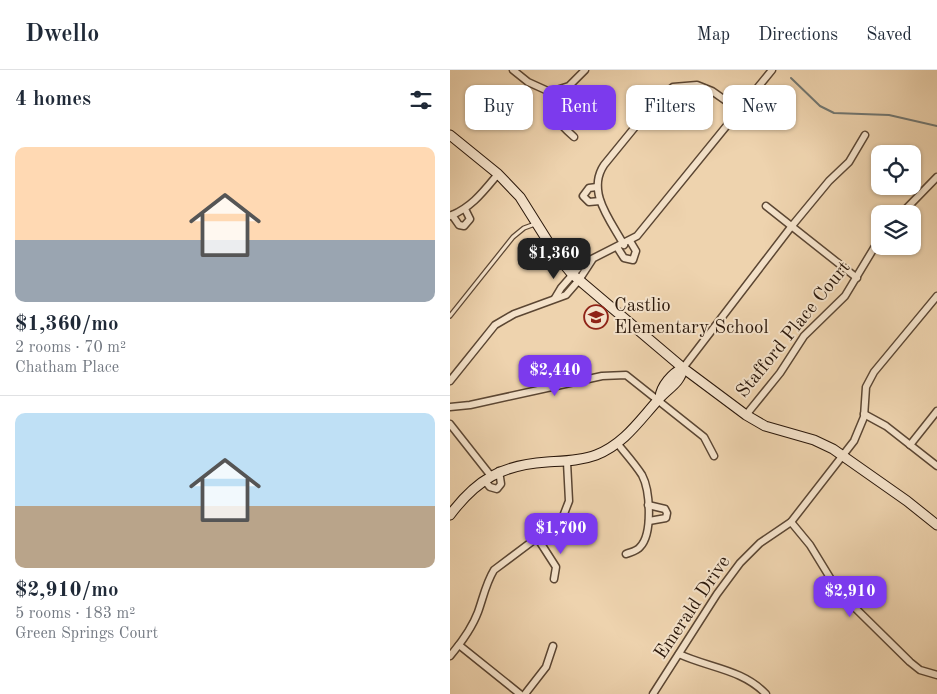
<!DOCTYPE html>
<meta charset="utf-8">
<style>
:root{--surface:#fff;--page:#f6f6f7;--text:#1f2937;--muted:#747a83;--line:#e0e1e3;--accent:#7c3aed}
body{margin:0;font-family:"Old Standard TT",serif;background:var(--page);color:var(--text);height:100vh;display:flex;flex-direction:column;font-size:19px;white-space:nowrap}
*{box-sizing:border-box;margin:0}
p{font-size:16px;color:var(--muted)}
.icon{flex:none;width:28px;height:28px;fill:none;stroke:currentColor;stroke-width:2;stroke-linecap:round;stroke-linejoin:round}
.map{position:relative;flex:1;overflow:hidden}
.panel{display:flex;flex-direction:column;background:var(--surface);width:450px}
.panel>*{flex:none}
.hud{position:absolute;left:15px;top:15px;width:396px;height:45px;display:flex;gap:10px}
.buttons{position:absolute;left:421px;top:75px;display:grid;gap:10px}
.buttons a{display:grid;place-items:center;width:50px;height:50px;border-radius:10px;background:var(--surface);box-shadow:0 1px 4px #0004;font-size:25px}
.price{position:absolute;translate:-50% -42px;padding:0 11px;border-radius:10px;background:var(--accent);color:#fff;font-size:16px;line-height:32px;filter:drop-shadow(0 1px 2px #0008)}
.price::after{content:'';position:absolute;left:50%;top:30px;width:15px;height:11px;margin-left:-8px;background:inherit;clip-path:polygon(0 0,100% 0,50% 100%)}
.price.active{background:#222;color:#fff}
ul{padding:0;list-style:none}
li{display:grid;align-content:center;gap:10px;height:265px;padding:0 15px}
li+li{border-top:1px solid var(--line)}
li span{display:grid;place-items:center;height:155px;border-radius:10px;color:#555}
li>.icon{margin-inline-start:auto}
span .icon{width:90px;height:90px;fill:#fffc;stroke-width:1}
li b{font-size:21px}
h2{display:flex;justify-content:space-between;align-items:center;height:60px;padding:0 15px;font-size:21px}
.tag{padding:0 18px;border-radius:10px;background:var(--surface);box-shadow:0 1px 4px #0004;font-size:18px;line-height:45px}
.tag.active{background:var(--accent);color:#fff}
header{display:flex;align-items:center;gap:30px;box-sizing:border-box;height:70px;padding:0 25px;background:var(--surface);border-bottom:1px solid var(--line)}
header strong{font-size:24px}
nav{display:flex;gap:28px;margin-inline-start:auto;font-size:18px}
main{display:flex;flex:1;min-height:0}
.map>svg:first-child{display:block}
</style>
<header>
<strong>Dwello</strong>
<nav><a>Map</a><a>Directions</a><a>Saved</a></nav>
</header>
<main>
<section class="panel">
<h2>4 homes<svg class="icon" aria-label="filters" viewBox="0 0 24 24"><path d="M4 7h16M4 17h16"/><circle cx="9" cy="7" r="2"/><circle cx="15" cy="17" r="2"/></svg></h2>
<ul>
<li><span style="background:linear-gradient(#ffd9b3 60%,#9aa5b1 0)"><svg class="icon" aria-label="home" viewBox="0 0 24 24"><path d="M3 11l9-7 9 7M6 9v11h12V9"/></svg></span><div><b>$1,360/mo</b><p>2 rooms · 70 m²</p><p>Chatham Place</p></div></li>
<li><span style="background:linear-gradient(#bfe0f5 60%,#b9a48a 0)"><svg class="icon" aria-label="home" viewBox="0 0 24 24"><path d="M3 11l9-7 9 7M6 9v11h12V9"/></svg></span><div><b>$2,910/mo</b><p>5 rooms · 183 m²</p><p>Green Springs Court</p></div></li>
</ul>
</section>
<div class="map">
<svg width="487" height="624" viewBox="0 0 487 624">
<rect width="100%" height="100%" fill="#eed3ae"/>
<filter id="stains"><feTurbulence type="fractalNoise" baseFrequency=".004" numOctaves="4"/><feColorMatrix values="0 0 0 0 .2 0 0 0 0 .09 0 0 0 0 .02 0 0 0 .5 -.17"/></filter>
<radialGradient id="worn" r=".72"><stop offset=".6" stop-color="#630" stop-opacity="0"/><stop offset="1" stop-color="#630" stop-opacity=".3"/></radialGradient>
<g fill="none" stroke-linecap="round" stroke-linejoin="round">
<!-- stream -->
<path stroke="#707671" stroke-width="2" d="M341,8L370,36L384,43L439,45L487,56"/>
<!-- lane casing -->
<g stroke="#5b4633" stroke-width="5.5">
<path id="lane" d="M0,246L63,167L74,158L85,154"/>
</g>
<!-- street casing -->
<g stroke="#5b4633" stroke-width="9">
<g id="street">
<path d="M63,0L78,12L100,22L119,16L135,0"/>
<path d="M100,22C102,46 106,51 124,67"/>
<path d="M147,117L139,118L133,126L139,132L150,131"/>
<path d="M316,136L407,208"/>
<path d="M451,144L487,107"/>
<path d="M2,145L9,155L14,156L20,149L15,139"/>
<path d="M0,146C22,137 33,122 48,104"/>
<path d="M174,175C161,151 136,122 154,95L207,30L223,17L247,15L262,21L289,40"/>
<path d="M167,177L174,188L183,190L186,181L180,171"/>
<path d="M105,228L111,218L132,194L187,166L322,0"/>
<path d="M233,298L341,157L379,111L399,92L415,65"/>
<path d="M0,311L45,255L64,244L116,225L129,210L142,190"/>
<path d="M0,337L20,335L152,306L176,305L254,367L264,386"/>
<path d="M414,344L436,356L487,396"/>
<path d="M296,345L330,303L354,266L395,226L430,168"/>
<path d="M0,354L41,406"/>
<path d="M167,373C175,383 185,394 192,405C200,420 203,464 190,477C187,481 181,482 176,484"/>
<path d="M460,375L487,341"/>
<path d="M34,410L40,417L47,419L51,414L49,401"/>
<path d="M198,435L215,439L217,443L216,448L199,451"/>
<path d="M341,452L360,475L382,511L395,528L460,592L470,600L487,605"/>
<path d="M88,469L106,497L104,509"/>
<path d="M9,575L70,624"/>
<path d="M229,584C259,598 292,599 316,624"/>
<path d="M0,586C11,573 22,558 28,542C33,528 36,513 44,500L112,449L119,431L117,392"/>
<path d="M75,624L96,597L103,576"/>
<path d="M203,624L267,524L290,493L310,473L341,452L404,371L414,347L416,317L424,302L487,226"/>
</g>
</g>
<!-- secondary casing -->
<g stroke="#2a170a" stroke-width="11">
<g id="secondary">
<path d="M0,65L48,104L70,127L107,186L122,204L233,298L296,345L315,356L364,370L383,379L457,431L487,455"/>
<path d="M210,327C211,316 222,303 233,298"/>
<path d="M0,445C27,409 52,395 97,392C113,391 130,391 146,385C174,374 189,351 208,330C217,319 231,313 233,298"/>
</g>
</g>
<!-- lane -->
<use href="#lane" stroke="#f4e2ca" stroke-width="3"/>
<!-- street -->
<use href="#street" stroke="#f4e2ca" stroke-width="6"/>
<!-- secondary -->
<use href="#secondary" stroke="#f4e2ca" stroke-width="9"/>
</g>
<!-- icons -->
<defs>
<g id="school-ring" transform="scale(1.25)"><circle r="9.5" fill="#f4e2ca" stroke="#8f2418" stroke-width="1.5"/><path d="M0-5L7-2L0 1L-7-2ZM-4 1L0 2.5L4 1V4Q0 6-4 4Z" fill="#8f2418"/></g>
</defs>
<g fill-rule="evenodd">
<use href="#school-ring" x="146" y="247"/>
</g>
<g text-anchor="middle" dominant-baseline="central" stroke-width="4" stroke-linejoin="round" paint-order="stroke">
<!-- poi labels -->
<g font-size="19" fill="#2a170a" stroke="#f4e2ca" text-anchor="start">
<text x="164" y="236">Castlio<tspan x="164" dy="22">Elementary School</tspan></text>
</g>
<!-- street labels -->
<g font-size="19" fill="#2a170a" stroke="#f4e2ca">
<text transform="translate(344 260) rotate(-51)">Stafford Place Court</text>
<text transform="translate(243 538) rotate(-56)">Emerald Drive</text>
</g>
</g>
<rect width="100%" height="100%" filter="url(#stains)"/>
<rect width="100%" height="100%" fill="url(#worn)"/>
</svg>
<div class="buttons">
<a><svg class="icon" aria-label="locate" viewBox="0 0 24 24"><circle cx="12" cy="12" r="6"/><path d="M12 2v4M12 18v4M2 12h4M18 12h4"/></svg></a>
<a><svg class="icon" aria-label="layers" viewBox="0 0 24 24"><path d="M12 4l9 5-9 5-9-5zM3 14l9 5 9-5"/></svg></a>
</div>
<b class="price active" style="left:104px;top:210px">$1,360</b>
<b class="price" style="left:105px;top:327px">$2,440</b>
<b class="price" style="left:111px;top:485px">$1,700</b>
<b class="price" style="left:400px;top:548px">$2,910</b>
<div class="hud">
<a class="tag">Buy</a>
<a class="tag active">Rent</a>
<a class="tag">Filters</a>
<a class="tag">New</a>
</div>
</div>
</main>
